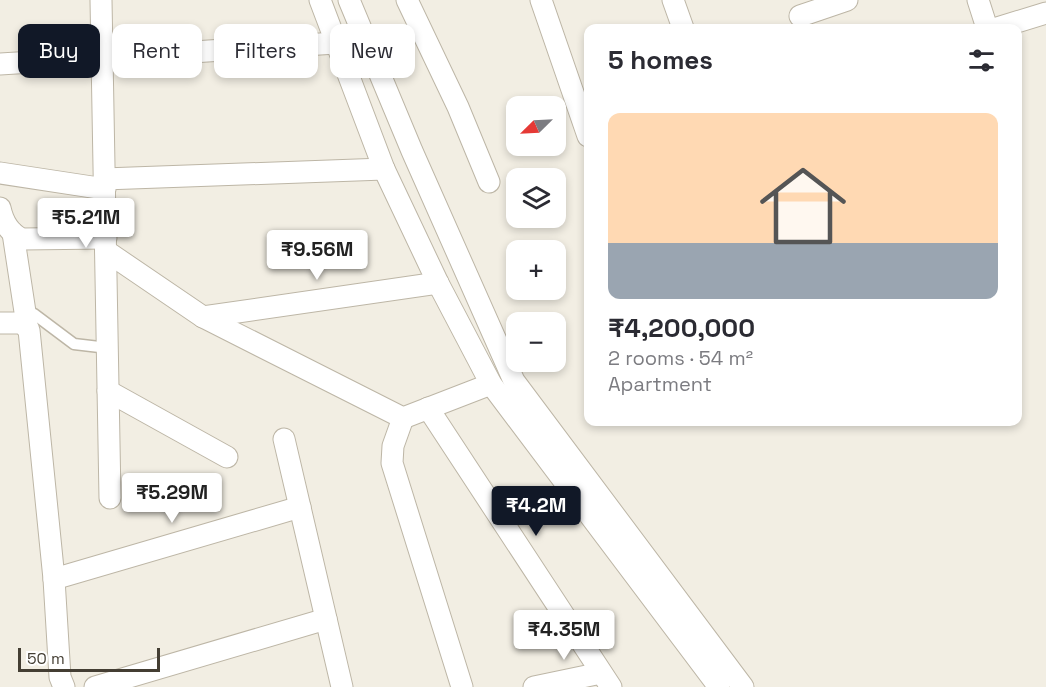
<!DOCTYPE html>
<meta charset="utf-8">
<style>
:root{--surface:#fff;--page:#f2f2f3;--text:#2b2b33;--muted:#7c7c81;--line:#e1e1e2;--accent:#111827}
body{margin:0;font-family:"Space Grotesk",sans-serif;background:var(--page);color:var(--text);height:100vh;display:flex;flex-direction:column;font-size:22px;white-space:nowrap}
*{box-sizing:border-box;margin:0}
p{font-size:20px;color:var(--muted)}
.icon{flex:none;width:33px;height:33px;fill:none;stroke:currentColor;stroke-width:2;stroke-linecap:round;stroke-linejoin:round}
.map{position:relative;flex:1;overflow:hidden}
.sheet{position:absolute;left:584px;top:24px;width:438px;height:402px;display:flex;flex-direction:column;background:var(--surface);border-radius:12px;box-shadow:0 3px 9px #0003}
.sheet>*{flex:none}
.banner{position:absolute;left:18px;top:24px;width:476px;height:54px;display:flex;gap:12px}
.needle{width:39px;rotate:246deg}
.fabs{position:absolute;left:506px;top:96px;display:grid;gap:12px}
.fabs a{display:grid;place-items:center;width:60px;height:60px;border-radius:12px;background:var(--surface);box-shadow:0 3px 9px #0003;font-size:30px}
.scale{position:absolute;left:18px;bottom:15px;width:142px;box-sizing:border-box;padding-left:6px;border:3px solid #443e33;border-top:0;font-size:16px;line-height:21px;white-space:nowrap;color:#443e33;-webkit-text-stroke:4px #fff;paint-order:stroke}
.price{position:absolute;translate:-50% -51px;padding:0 14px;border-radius:6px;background:#fff;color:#222;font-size:20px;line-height:39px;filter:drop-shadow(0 2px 3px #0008)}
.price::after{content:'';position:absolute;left:50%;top:36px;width:18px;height:14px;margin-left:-9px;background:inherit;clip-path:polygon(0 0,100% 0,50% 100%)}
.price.selected{background:var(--accent);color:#fff}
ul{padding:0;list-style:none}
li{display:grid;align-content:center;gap:12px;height:318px;padding:0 24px}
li+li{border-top:2px solid var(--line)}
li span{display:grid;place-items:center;height:186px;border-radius:12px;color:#555}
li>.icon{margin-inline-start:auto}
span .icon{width:108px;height:108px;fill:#fffc;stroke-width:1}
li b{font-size:26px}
h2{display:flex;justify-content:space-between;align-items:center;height:72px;padding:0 24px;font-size:26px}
.pill{padding:0 21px;border-radius:12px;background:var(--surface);box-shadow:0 3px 9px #0003;font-size:21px;line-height:54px}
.pill.selected{background:var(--accent);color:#fff}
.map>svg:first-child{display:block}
</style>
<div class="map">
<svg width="1046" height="687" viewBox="0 0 1046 687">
<rect width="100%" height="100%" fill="#f2eee3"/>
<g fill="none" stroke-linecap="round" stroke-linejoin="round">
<!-- lane casing -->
<g stroke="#bdb6a6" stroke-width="13">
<path id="lane" d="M26,315L34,314L74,344L108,348"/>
</g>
<!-- street casing -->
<g stroke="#bdb6a6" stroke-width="23">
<g id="street">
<path d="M101,0L110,498"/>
<path d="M320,0L384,169L438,283L491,384L719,687"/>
<path d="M349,0L412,151L514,381L743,687"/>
<path d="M407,0L458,107L489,182"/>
<path d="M541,0L588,136"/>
<path d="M673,0L683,28"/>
<path d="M978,0L987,28"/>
<path d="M800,16L847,0"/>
<path d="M997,28L1046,13"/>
<path d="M0,64L336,43"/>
<path d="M0,173L105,189"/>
<path d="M104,179L384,169"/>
<path d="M0,208C3,222 9,233 22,239L106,238"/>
<path d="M13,233L27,325"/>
<path d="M106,251L203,317L403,418L491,384"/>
<path d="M203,317L438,283"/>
<path d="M0,323H22L29,330L54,579L60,677L64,687"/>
<path d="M108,391L227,457"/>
<path d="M428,408L611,687"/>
<path d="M403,418L393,446L392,463L462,687"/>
<path d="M284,439L342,687"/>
<path d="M54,579L300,507"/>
<path d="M95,687L326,619"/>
<path d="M534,687L601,673"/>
</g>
</g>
<!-- lane -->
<use href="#lane" stroke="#fff" stroke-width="10"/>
<!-- street -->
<use href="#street" stroke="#fff" stroke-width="21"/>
</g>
</svg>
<div class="fabs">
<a><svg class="needle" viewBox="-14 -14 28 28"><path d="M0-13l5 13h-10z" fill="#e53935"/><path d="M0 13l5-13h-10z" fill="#7c7c81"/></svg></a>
<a><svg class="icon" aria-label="layers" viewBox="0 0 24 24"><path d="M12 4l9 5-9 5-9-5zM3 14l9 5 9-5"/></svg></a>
<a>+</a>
<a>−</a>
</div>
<div class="scale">50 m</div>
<b class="price" style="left:86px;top:249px">₹5.21M</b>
<b class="price" style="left:317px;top:281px">₹9.56M</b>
<b class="price" style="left:172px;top:524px">₹5.29M</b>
<b class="price selected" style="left:536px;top:537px">₹4.2M</b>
<b class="price" style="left:564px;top:661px">₹4.35M</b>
<div class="banner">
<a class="pill selected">Buy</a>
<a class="pill">Rent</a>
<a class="pill">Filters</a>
<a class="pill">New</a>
</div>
<section class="sheet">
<h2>5 homes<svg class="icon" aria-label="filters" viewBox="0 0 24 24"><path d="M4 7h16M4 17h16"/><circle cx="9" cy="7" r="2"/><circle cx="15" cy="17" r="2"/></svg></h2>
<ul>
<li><span style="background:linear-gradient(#ffd9b3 70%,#9aa5b1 0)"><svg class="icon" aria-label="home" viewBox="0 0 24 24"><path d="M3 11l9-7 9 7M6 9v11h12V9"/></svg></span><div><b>₹4,200,000</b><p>2 rooms · 54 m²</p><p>Apartment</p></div></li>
</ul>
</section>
</div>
